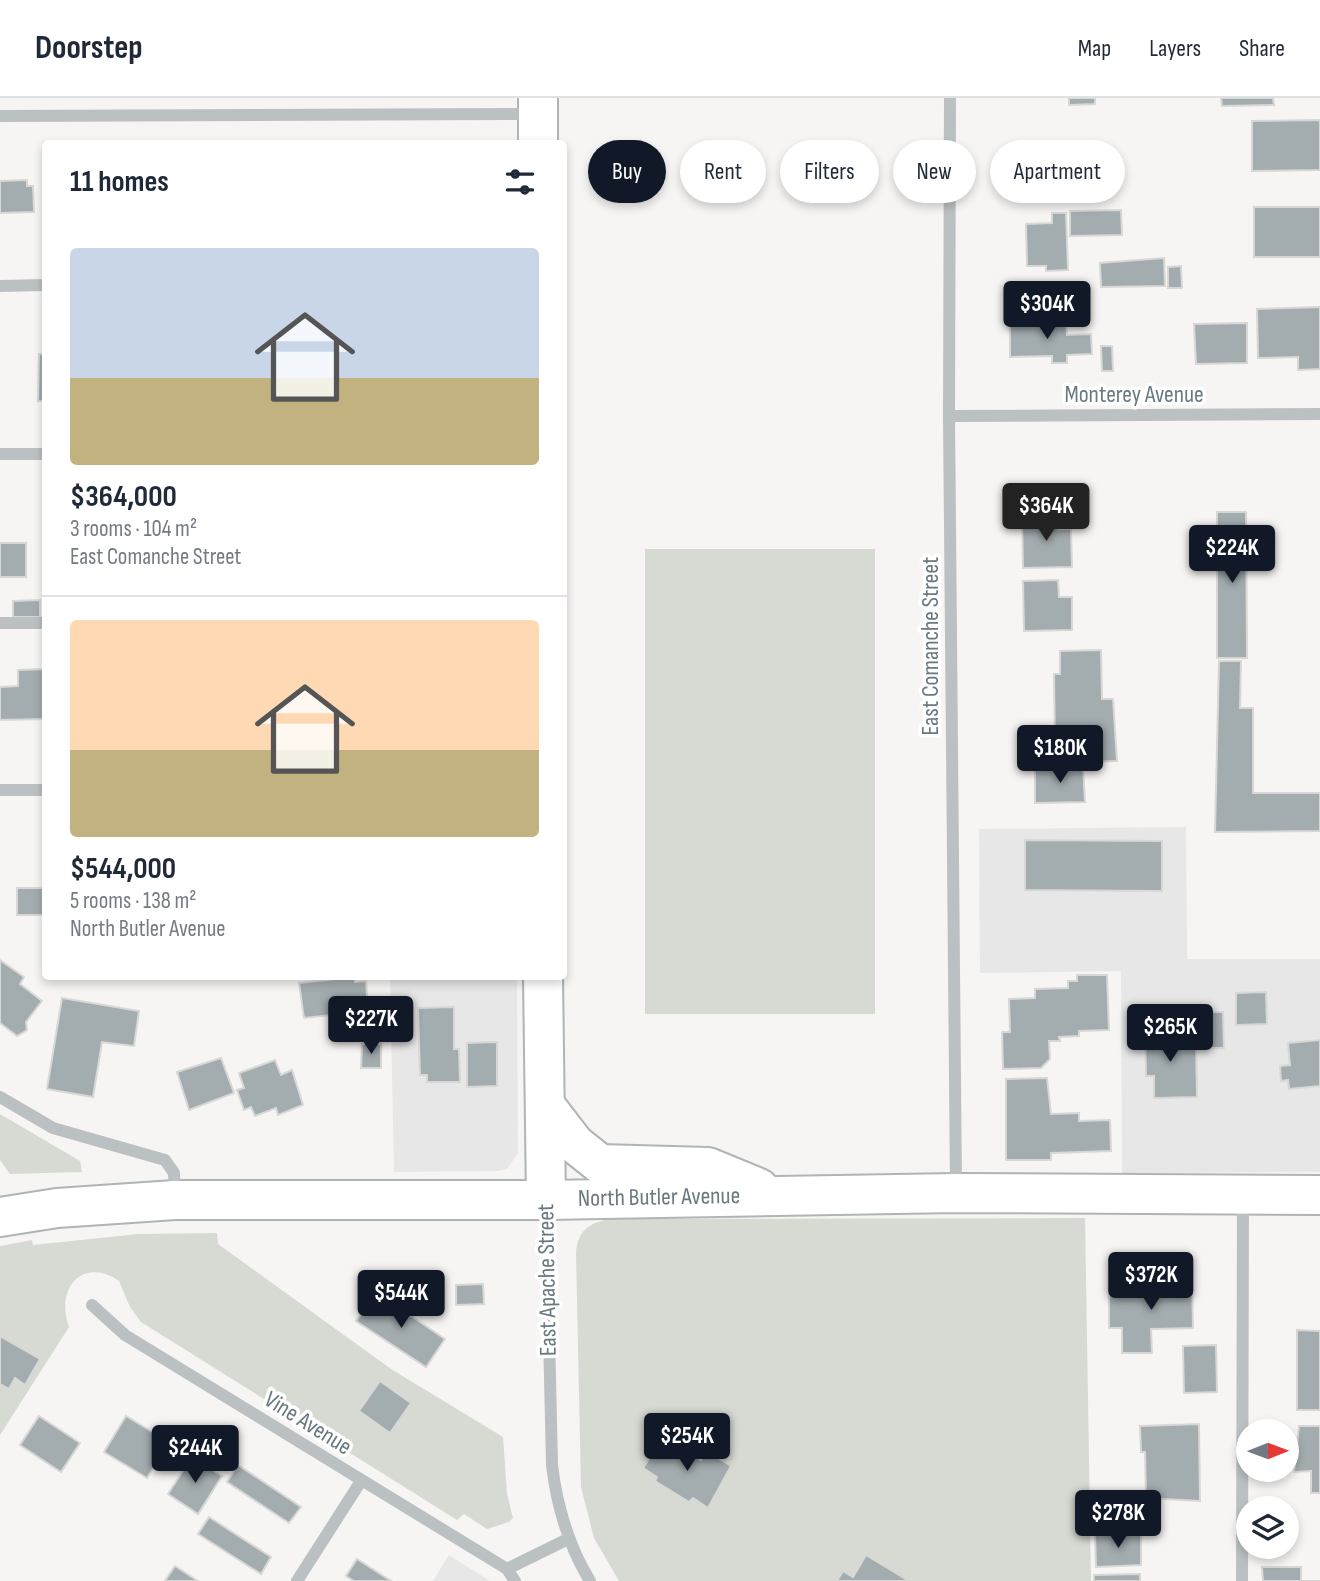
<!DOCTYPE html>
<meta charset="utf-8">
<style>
:root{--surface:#fff;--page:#f6f6f7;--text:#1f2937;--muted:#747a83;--line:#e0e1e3;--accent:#111827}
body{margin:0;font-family:"Sofia Sans Condensed",sans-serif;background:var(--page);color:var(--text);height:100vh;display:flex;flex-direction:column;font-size:26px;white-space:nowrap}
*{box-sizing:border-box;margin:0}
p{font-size:23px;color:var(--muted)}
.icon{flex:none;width:38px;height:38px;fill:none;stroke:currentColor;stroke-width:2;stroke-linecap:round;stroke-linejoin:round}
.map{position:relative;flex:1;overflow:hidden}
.details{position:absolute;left:42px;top:42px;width:525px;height:840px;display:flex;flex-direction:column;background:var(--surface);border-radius:7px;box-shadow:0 4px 10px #0003}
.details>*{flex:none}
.banner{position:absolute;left:588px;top:42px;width:626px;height:63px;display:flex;gap:14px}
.needle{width:46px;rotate:89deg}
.buttons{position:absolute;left:1236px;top:1321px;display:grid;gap:14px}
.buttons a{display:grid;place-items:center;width:63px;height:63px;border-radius:50%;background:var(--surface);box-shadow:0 4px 10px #0003;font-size:35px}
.price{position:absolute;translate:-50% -60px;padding:0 16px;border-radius:7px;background:var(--accent);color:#fff;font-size:23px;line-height:46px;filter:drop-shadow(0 2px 4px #0008)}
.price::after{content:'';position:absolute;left:50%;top:42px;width:21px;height:16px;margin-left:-10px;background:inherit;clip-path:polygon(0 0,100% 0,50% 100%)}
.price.selected{background:#222;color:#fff}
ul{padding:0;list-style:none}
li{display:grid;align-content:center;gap:14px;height:371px;padding:0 28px}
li+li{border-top:2px solid var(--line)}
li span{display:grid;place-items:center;height:217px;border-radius:7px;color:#555}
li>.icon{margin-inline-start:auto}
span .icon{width:126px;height:126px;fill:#fffc;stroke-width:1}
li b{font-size:30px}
h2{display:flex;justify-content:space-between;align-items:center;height:84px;padding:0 28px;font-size:30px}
.chip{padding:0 24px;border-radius:32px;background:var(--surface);box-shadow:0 4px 10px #0003;font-size:24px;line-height:63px}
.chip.selected{background:var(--accent);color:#fff}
header{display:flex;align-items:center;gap:42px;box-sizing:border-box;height:98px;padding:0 35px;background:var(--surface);border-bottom:2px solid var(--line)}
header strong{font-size:33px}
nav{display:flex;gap:38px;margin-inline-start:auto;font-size:24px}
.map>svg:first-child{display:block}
</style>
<header>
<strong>Doorstep</strong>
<nav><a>Map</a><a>Layers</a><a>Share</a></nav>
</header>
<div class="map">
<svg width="1320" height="1483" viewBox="0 0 1320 1483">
<rect width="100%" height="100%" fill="#f6f5f3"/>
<!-- built -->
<g fill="#e6e7e6">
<path d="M1186,729L1187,861H1320V1074L1122,1075L1121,873L980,875L979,731Z"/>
<path d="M390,879H517L518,1055L507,1071L498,1073L394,1074Z"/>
<path d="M449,1457L490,1483H433Z"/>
</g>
<!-- green -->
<g fill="#d6dad3">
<rect x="645" y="451" width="230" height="465"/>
<path d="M0,1016L80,1063L82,1074L10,1076L0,1062Z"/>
<path d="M1085,1120L1091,1483H619L594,1440L581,1389L576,1155C577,1130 594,1122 616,1121Z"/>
<path d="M217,1135L218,1146L391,1271L503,1339L507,1396L513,1420L509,1424L487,1431L464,1416L457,1422L141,1224L130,1209L119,1183C82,1158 55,1191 69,1229L0,1337V1148L32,1142L33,1147L138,1136Z"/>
</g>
<!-- building -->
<g fill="#a3acaf" stroke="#d7d7d6" stroke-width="2">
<path d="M1069,0H1095V6L1069,7Z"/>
<path d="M1221,0H1273L1274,7L1222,8Z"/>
<path d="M1320,22V72L1252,73V23Z"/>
<path d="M27,82V88H33L34,114L0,115V83Z"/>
<rect x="1254" y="109" width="66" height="50"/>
<path d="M1121,112L1122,137L1070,138V113Z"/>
<path d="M1052,115H1066L1068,172L1046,173V168H1027L1026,126L1052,125Z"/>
<path d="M1164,160L1165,188L1101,189L1100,165Z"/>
<path d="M1181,168L1182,190H1168V169Z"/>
<path d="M1320,209V271L1298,272V259L1258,260L1257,211Z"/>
<path d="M1056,224V227L1066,226L1067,237L1091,236L1092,256L1067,257V265H1052V258L1010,259V225Z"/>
<path d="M1247,225V265L1196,266L1194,226Z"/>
<path d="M1101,248H1112L1113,273H1102Z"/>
<path d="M39,256H46V303H38Z"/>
<path d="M1217,414H1246L1247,560H1217Z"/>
<path d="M1058,416V431H1071L1072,469L1023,470L1022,417Z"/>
<rect x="0" y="445" width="26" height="34"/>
<path d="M1058,482L1059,499H1072V532L1024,533L1023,483Z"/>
<path d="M40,502V519H13V503Z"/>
<path d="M1101,552L1102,601H1113L1117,663L1078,664L1073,643L1055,644L1054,576H1060V553Z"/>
<path d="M1219,563H1241L1240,610H1253V695H1320V733L1215,734Z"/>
<path d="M45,571L46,621L0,622V589L18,588V572Z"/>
<path d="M1083,668L1085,704L1035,705V669Z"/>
<path d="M1025,742L1162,743V793L1025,792Z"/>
<rect x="17" y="790" width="29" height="27"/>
<path d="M0,862L24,879L20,886L42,903L26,924L27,932L17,938L0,925Z"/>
<path d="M1077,877H1107L1109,932L1079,933V938L1059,939L1060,943H1049L1050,961L1041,970L1003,971L1002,934H1010L1009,901L1035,900V891L1068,890V883H1077Z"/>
<path d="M355,879V884L366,883L368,913L304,920L299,885Z"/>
<path d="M1266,894L1267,926L1236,927V895Z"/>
<path d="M62,900L139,913L134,948L102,944L93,999L47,991Z"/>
<path d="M454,909V951H459L460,984H427V977H420L418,910Z"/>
<path d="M1207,914H1223L1224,950H1207Z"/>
<path d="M1172,928V945H1196L1197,999L1154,1000V978H1146L1145,929Z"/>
<path d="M1320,942V988L1289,991L1288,982L1281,983L1280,968L1290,967L1288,945Z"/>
<path d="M497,944V988L467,989V945Z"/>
<path d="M362,946H381V970H361Z"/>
<path d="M221,960L234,995L189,1012L177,974Z"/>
<path d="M275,962L281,977L292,972L303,1007L278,1017L276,1010L255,1018L251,1009L244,1012L237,992L244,990L239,975Z"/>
<path d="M1047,980L1051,1016L1079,1015V1023L1110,1022L1111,1053L1051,1055V1062H1006V981Z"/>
<path d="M1192,1180L1193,1230L1151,1231L1152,1255H1122V1230H1109V1196H1121V1191H1151L1150,1182H1162V1187H1172V1181Z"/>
<path d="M483,1186L484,1206L456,1207V1187Z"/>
<path d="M377,1195L445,1241L426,1269L356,1223Z"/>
<path d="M1297,1232L1320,1233V1312H1297Z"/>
<path d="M0,1238L40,1261L25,1287L15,1280L9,1291L0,1286Z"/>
<path d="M1216,1247L1217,1294L1184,1295L1183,1248Z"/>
<path d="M380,1283L411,1305L390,1335L359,1313Z"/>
<path d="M39,1318L80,1345L61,1374L20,1347Z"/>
<path d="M126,1318L169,1344L147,1380L104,1354Z"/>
<path d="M1199,1326L1200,1403L1146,1400L1145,1354H1141L1140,1328Z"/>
<path d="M1299,1328H1320V1395H1311V1373L1294,1374Z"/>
<path d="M661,1342L701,1362L707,1353L731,1368L708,1410L693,1400L689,1404L655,1383L657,1379L643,1370Z"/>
<path d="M192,1359L222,1378L198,1416L168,1396Z"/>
<path d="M238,1367L301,1409L289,1425L227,1384Z"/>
<path d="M209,1419L271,1459L261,1476L198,1436Z"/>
<path d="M1095,1436H1141V1467L1096,1469Z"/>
<path d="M866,1457L909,1483H837L843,1473L853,1479Z"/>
<path d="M357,1461L391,1483H354L346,1478Z"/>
<path d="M175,1468L198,1483H165Z"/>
<path d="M1262,1469H1301V1483H1320H1263Z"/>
<path d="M1140,1476V1483H1094V1477Z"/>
</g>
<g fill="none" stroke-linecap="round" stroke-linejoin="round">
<!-- major casing -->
<g stroke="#afb4b6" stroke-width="42">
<g id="major">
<path d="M538,0V46"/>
<path d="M543,878L546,1102"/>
<path d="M545,1007L575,1046L600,1066L708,1069L759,1090"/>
<path d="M0,1119L57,1110L175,1102H546L956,1095L1320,1097"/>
</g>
</g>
<!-- minor -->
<g stroke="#bbc0c2" stroke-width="12">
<path d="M950,0L949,318L956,1091"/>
<path d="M0,18L535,16"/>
<path d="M0,188L46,187"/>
<path d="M949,318L1320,316"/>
<path d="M0,356H46"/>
<path d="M0,525H46"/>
<path d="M0,692H46"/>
<path d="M0,999L53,1030L165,1062L174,1075L175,1098"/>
<path d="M546,1106L552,1367C557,1409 568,1447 590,1483"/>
<path d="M92,1207L125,1237L507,1471L515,1483"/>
<path d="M507,1471L568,1441"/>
<path d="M297,1483L361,1383"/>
<path d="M1242,1483L1243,1101"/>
</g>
<!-- major -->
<use href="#major" stroke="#fff" stroke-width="38"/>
</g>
<g text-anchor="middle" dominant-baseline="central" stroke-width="7" stroke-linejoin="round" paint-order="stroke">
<!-- street labels -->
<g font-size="24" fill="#697980" stroke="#fff">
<text x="1134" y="296">Monterey Avenue</text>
<text transform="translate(930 548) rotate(-90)">East Comanche Street</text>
<text transform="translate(659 1099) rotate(-1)">North Butler Avenue</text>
<text transform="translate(547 1182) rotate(-91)">East Apache Street</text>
<text transform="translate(308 1325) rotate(32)">Vine Avenue</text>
</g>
</g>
</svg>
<div class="buttons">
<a><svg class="needle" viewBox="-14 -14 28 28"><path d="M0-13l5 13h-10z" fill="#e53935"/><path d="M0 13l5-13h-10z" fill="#747a83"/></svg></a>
<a><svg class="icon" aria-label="layers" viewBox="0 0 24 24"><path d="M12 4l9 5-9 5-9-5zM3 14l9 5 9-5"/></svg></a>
</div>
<b class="price" style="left:1047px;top:243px">$304K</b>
<b class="price selected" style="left:1046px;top:445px">$364K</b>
<b class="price" style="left:1232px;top:487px">$224K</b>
<b class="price" style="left:1060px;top:687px">$180K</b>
<b class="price" style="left:371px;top:958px">$227K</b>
<b class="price" style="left:1170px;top:966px">$265K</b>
<b class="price" style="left:1151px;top:1214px">$372K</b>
<b class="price" style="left:401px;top:1232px">$544K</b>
<b class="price" style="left:687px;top:1375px">$254K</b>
<b class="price" style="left:195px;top:1387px">$244K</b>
<b class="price" style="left:1118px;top:1452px">$278K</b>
<div class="banner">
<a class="chip selected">Buy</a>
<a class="chip">Rent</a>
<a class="chip">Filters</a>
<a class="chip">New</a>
<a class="chip">Apartment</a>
</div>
<section class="details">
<h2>11 homes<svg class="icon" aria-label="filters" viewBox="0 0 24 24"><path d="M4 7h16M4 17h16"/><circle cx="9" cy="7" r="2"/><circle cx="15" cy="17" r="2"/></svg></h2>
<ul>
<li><span style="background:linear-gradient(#c9d6e8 60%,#c2b280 0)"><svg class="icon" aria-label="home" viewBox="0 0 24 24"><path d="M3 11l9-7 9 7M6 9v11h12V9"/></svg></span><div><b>$364,000</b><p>3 rooms · 104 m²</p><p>East Comanche Street</p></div></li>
<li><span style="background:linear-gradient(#ffd9b3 60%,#c2b280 0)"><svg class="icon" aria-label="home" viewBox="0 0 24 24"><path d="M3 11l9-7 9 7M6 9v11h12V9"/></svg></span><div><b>$544,000</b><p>5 rooms · 138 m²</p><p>North Butler Avenue</p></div></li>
</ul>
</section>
</div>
